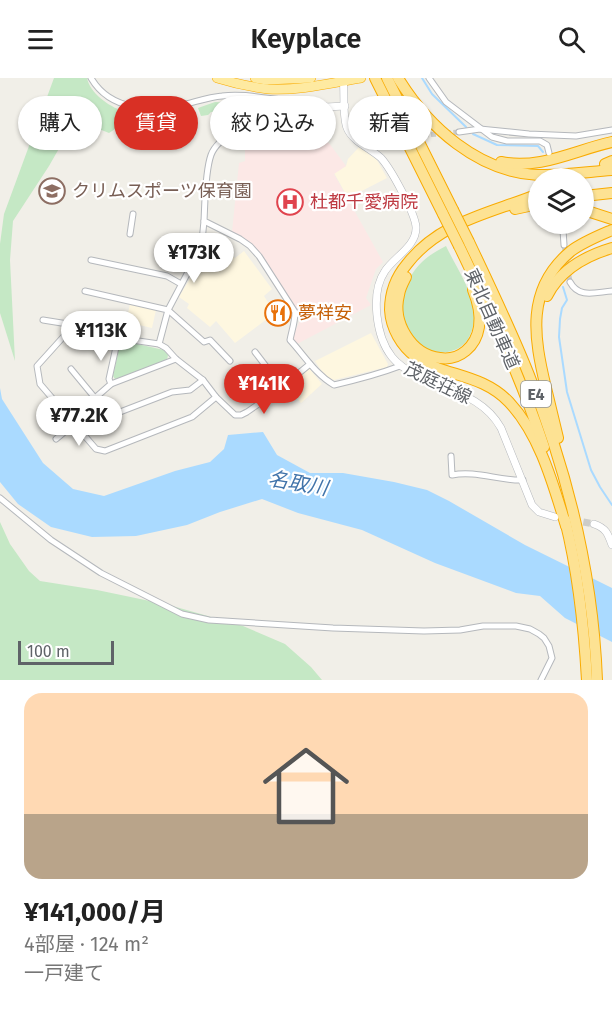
<!DOCTYPE html>
<html lang="ja">
<meta charset="utf-8">
<style>
:root{--surface:#fff;--page:#f2f2f2;--text:#222;--muted:#767676;--accent:#d93025}
body{margin:0;font-family:"Fira Sans","Noto Sans JP",sans-serif;background:var(--page);color:var(--text);height:100vh;display:flex;flex-direction:column;font-size:22px;white-space:nowrap}
*{box-sizing:border-box;margin:0}
p{font-size:20px;color:var(--muted)}
.icon{flex:none;width:33px;height:33px;fill:none;stroke:currentColor;stroke-width:2;stroke-linecap:round;stroke-linejoin:round}
.map{position:relative;height:602px;overflow:hidden}
.sheet{display:flex;flex-direction:column;background:var(--surface);flex:1}
.sheet>*{flex:none}
.guide{position:absolute;left:18px;top:18px;width:576px;height:54px;display:flex;gap:12px}
.tools{position:absolute;left:528px;top:90px;display:grid;gap:12px}
.tools a{display:grid;place-items:center;width:66px;height:66px;border-radius:50%;background:var(--surface);box-shadow:0 2px 4px #0004;font-size:30px}
.scale{position:absolute;left:18px;bottom:15px;width:96px;box-sizing:border-box;padding-left:6px;border:3px solid #5f6368;border-top:0;font-size:16px;line-height:21px;white-space:nowrap;color:#5f6368;-webkit-text-stroke:4px #fff;paint-order:stroke}
.price{position:absolute;translate:-50% -51px;padding:0 14px;border-radius:21px;background:#fff;color:#222;font-size:20px;line-height:39px;filter:drop-shadow(0 2px 3px #0008)}
.price::after{content:'';position:absolute;left:50%;top:36px;width:18px;height:14px;margin-left:-9px;background:inherit;clip-path:polygon(0 0,100% 0,50% 100%)}
.price.active{background:var(--accent);color:#fff}
ul{padding:0;list-style:none}
li{display:grid;align-content:center;gap:12px;height:318px;padding:0 24px}
li span{display:grid;place-items:center;height:186px;border-radius:18px;color:#555}
li>.icon{margin-inline-start:auto}
span .icon{width:108px;height:108px;fill:#fffc;stroke-width:1}
li b{font-size:26px}
.pill{padding:0 21px;border-radius:27px;background:var(--surface);box-shadow:0 2px 4px #0004;font-size:21px;line-height:54px}
.pill.active{background:var(--accent);color:#fff}
header{display:flex;justify-content:space-between;align-items:center;height:78px;padding:0 24px;background:var(--surface);font-size:27px;font-weight:600}
.map>svg:first-child{display:block}
</style>
<header><svg class="icon" aria-label="menu" viewBox="0 0 24 24"><path d="M4 6h16M4 12h16M4 18h16"/></svg>Keyplace<svg class="icon" aria-label="search" viewBox="0 0 24 24"><circle cx="10" cy="10" r="6"/><path d="M15 15l6 6"/></svg></header>
<div class="map">
<svg width="612" height="602" viewBox="0 0 612 602">
<rect width="100%" height="100%" fill="#f1efe8"/>
<!-- commercial -->
<g fill="#fef7e0">
<path d="M359,69L377,82L387,100L348,120L334,95L346,88L348,81Z"/>
<path d="M206,162L235,180L221,190L202,177Z"/>
<path d="M244,173L272,211L264,218L275,235L235,265L216,243L210,249L187,230L189,226L179,219L203,179L221,191Z"/>
<path d="M130,226L156,232L152,250L126,244Z"/>
<path d="M371,255L388,286L387,289L334,302L325,298L315,283Z"/>
<path d="M308,289L322,306L301,325L286,308Z"/>
</g>
<!-- medical -->
<path fill="#fce8e6" d="M269,40L280,65L297,68L321,60L329,65L346,88L334,96L383,184L376,191L366,220L371,227L297,266L292,259L299,245V238L296,230L272,195L263,178L247,163L232,154L239,85L245,83V60L258,55L255,47Z"/>
<!-- green -->
<g fill="#c5e8c5">
<path d="M54,0H87C90,15 108,28 123,33C130,36 140,36 148,38L118,49L109,55L94,49L74,35L69,53L49,88L13,143L10,182L15,283L0,235V166L4,136Z"/>
<path d="M215,24L230,25L234,31L231,35L211,34L208,37L201,38L198,30Z"/>
<path d="M446,168C455,187 470,209 474,230C475,239 474,249 470,257C460,280 428,279 413,261C402,248 399,230 404,214C412,190 424,179 446,168Z"/>
<path d="M124,263L164,272L168,277L167,282L121,300L115,301L113,298L120,265Z"/>
<path d="M0,444L10,466L29,493L40,503L97,512L169,527L243,548L285,566L311,589L322,602H0Z"/>
</g>
<!-- water -->
<path fill="#aadaff" d="M0,310L2,321L43,385L73,411L104,418L175,393L210,384L224,371L228,357L263,354L277,377L310,395H343L394,404L427,412L449,423L525,467L612,510V564L565,540L540,518L516,515L435,485L362,452L298,435L262,421L220,434L187,447L136,458L92,459L51,449L18,426L0,404Z"/>
<g fill="none" stroke-linecap="round" stroke-linejoin="round">
<!-- stream -->
<g stroke="#aadaff" stroke-width="2">
<path d="M422,0L432,16L466,49"/>
<path d="M473,56L497,67L538,68L543,74"/>
<path d="M563,209L567,222L562,230L560,241L559,259L567,314L591,392L600,409L612,427"/>
</g>
<!-- minor-tunnel -->
<g stroke="#ccccc8" stroke-width="5" stroke-dasharray="5 2.5" stroke-linecap="butt">
<path d="M416,58L459,54"/>
<path d="M384,61L404,59"/>
<path d="M564,167L570,204"/>
</g>
<!-- tertiary-tunnel -->
<path stroke="#ccccc8" stroke-width="7" stroke-dasharray="7 3.5" stroke-linecap="butt" d="M573,442L594,446"/>
<!-- minor casing -->
<g stroke="#b5b8bc" stroke-width="7">
<g id="minor">
<path d="M91,0C111,34 151,33 186,26C198,23 210,19 222,18C244,15 268,21 290,23"/>
<path d="M429,0L446,24L492,59L507,63H540L547,67L549,75"/>
<path d="M292,23C270,34 219,54 211,77C205,94 205,124 204,143L240,161L250,168L259,178L295,234C295,244 292,252 290,262C304,277 315,296 334,307C356,302 379,296 400,288"/>
<path d="M459,54L480,51L529,56L576,58L612,52"/>
<path d="M359,63L384,61"/>
<path d="M563,152L564,167"/>
<path d="M130,156L133,136"/>
<path d="M91,182L167,198L181,206"/>
<path d="M570,204C579,221 596,214 612,213"/>
<path d="M85,213L168,232L204,264L210,262L230,283"/>
<path d="M43,242L74,247L118,260L159,266L166,270L176,281L203,302L216,319L235,337H241L247,334L277,313L310,286"/>
<path d="M74,247L37,288L40,306L96,371L105,373L192,339L216,319"/>
<path d="M159,266L168,232L197,177L202,163L204,143"/>
<path d="M255,274L268,291"/>
<path d="M71,291L95,320L107,339L172,314L190,312L203,302"/>
<path d="M111,306L109,301L118,260"/>
<path d="M56,361L74,346L95,320L111,306L176,281"/>
<path d="M451,378L452,397C476,392 499,403 523,402"/>
<path d="M0,420L51,462L101,495L182,536L209,542L333,550L424,553L460,552L483,548H516L530,551L539,556L544,560L549,568L552,580L541,602"/>
</g>
</g>
<!-- tertiary casing -->
<g stroke="#b5b8bc" stroke-width="8">
<g id="tertiary">
<path d="M343,0C345,15 342,37 347,50C353,64 370,70 381,80C391,91 415,135 416,149C417,168 394,179 385,193C370,215 376,259 392,279C399,288 408,293 418,298C449,313 483,318 501,350L532,427L539,434L555,439"/>
<path d="M292,23L306,22L317,24L326,29L345,28"/>
<path d="M594,446C606,450 608,456 612,467"/>
</g>
</g>
<!-- trunk casing -->
<g stroke="#f9ab00" stroke-width="10">
<g id="trunk">
<path d="M217,0C233,5 251,9 268,11C298,13 331,5 361,0"/>
<path d="M255,0L267,2L311,0"/>
</g>
</g>
<!-- motorway casing -->
<g stroke="#f9ab00" stroke-width="12">
<g id="motorway">
<path d="M375,0L443,136"/>
<path d="M387,0L453,132"/>
<path d="M398,0C428,49 478,94 538,97C562,98 587,94 612,92"/>
<path d="M501,84C540,92 575,72 612,64"/>
<path d="M605,86L612,83"/>
<path d="M538,116C492,135 440,143 407,186C396,199 390,214 390,232C391,250 401,268 416,279C445,299 481,295 509,324C540,357 553,406 566,448"/>
<path d="M584,118L612,115"/>
<path d="M515,131L538,126"/>
<path d="M584,132L612,141"/>
<path d="M469,164C490,208 511,252 529,297C568,395 593,496 597,602"/>
<path d="M459,168C491,234 521,300 544,369"/>
<path d="M406,199C403,205 400,210 399,217C392,244 411,277 440,280C460,283 476,268 479,249C481,236 478,224 473,212"/>
<path d="M547,218C560,192 585,178 612,170"/>
<path d="M558,360C554,343 550,326 546,310C534,260 525,211 571,173C583,164 598,158 612,152"/>
<path d="M565,442C578,494 584,548 587,602"/>
</g>
</g>
<!-- minor -->
<use href="#minor" stroke="#fff" stroke-width="5"/>
<!-- tertiary -->
<use href="#tertiary" stroke="#fff" stroke-width="7"/>
<!-- trunk -->
<use href="#trunk" stroke="#feeaa1" stroke-width="9"/>
<!-- motorway -->
<use href="#motorway" stroke="#fde293" stroke-width="10"/>
<!-- motorway-bridge casing -->
<g stroke="#f9ab00" stroke-width="12" stroke-linecap="butt">
<g id="motorway-bridge">
<path d="M453,132L469,164"/>
<path d="M443,136L459,168"/>
</g>
</g>
<!-- motorway-bridge -->
<use href="#motorway-bridge" stroke="#fde293" stroke-width="10"/>
</g>
<!-- icons -->
<defs>
<g id="school-ring" transform="scale(1.35)"><circle r="9.5" fill="#fff" stroke="#8d6e63" stroke-width="1.5"/><path d="M0-5L7-2L0 1L-7-2ZM-4 1L0 2.5L4 1V4Q0 6-4 4Z" fill="#8d6e63"/></g>
<g id="hospital-ring" transform="scale(1.35)"><circle r="9.5" fill="#fff" stroke="#e0444e" stroke-width="1.5"/><path d="M-5-5h3v3.5h4V-5h3V5h-3V1.5h-4V5h-3Z" fill="#e0444e"/></g>
<g id="restaurant-ring" transform="scale(1.35)"><circle r="9.5" fill="#fff" stroke="#e8710a" stroke-width="1.5"/><path d="M-5-6h1v4h1v-4h1v4h1v-4h1v5L-1.5 .5V6h-2V.5L-5-1ZM5-6V6H3V1.5H1.5Q1.5-4 5-6Z" fill="#e8710a"/></g>
</defs>
<g fill-rule="evenodd">
<use href="#school-ring" x="52" y="113"/>
<use href="#hospital-ring" x="290" y="124"/>
<use href="#restaurant-ring" x="278" y="235"/>
</g>
<g text-anchor="middle" dominant-baseline="central" stroke-width="4.5" stroke-linejoin="round" paint-order="stroke">
<!-- shield labels -->
<rect fill="#fff" stroke="#8f9295" stroke-width="1.5" x="521" y="303" width="30" height="26" rx="4.5"/>
<g font-size="16" font-weight="bold" fill="#5f6368">
<text x="536" y="316">E4</text>
</g>
<!-- education labels -->
<g font-size="18" fill="#785e54" stroke="#fff" text-anchor="start">
<text x="72" y="113">クリムスポーツ保育園</text>
</g>
<!-- health labels -->
<g font-size="18" fill="#be3a42" stroke="#fff" text-anchor="start">
<text x="310" y="124">杜都千愛病院</text>
</g>
<!-- food labels -->
<g font-size="18" fill="#c56008" stroke="#fff" text-anchor="start">
<text x="298" y="235">夢祥安</text>
</g>
<!-- street labels -->
<g font-size="18" fill="#5f6368" stroke="#fff">
<text transform="translate(492 241) rotate(66)">東北自動車道</text>
<text transform="translate(438 305) rotate(26)">茂庭荘線</text>
</g>
<!-- water labels -->
<g font-size="20" font-style="italic" fill="#4174aa" stroke="#fff">
<text transform="translate(298 405) rotate(10)">名取川</text>
</g>
</g>
</svg>
<div class="tools">
<a><svg class="icon" aria-label="layers" viewBox="0 0 24 24"><path d="M12 4l9 5-9 5-9-5zM3 14l9 5 9-5"/></svg></a>
</div>
<div class="scale">100 m</div>
<b class="price" style="left:194px;top:206px">¥173K</b>
<b class="price" style="left:101px;top:284px">¥113K</b>
<b class="price active" style="left:264px;top:337px">¥141K</b>
<b class="price" style="left:79px;top:369px">¥77.2K</b>
<div class="guide">
<a class="pill">購入</a>
<a class="pill active">賃貸</a>
<a class="pill">絞り込み</a>
<a class="pill">新着</a>
</div>
</div>
<section class="sheet">
<ul>
<li><span style="background:linear-gradient(#ffd9b3 65%,#b9a48a 0)"><svg class="icon" aria-label="home" viewBox="0 0 24 24"><path d="M3 11l9-7 9 7M6 9v11h12V9"/></svg></span><div><b>¥141,000/月</b><p>4部屋 · 124 m²</p><p>一戸建て</p></div></li>
</ul>
</section>
